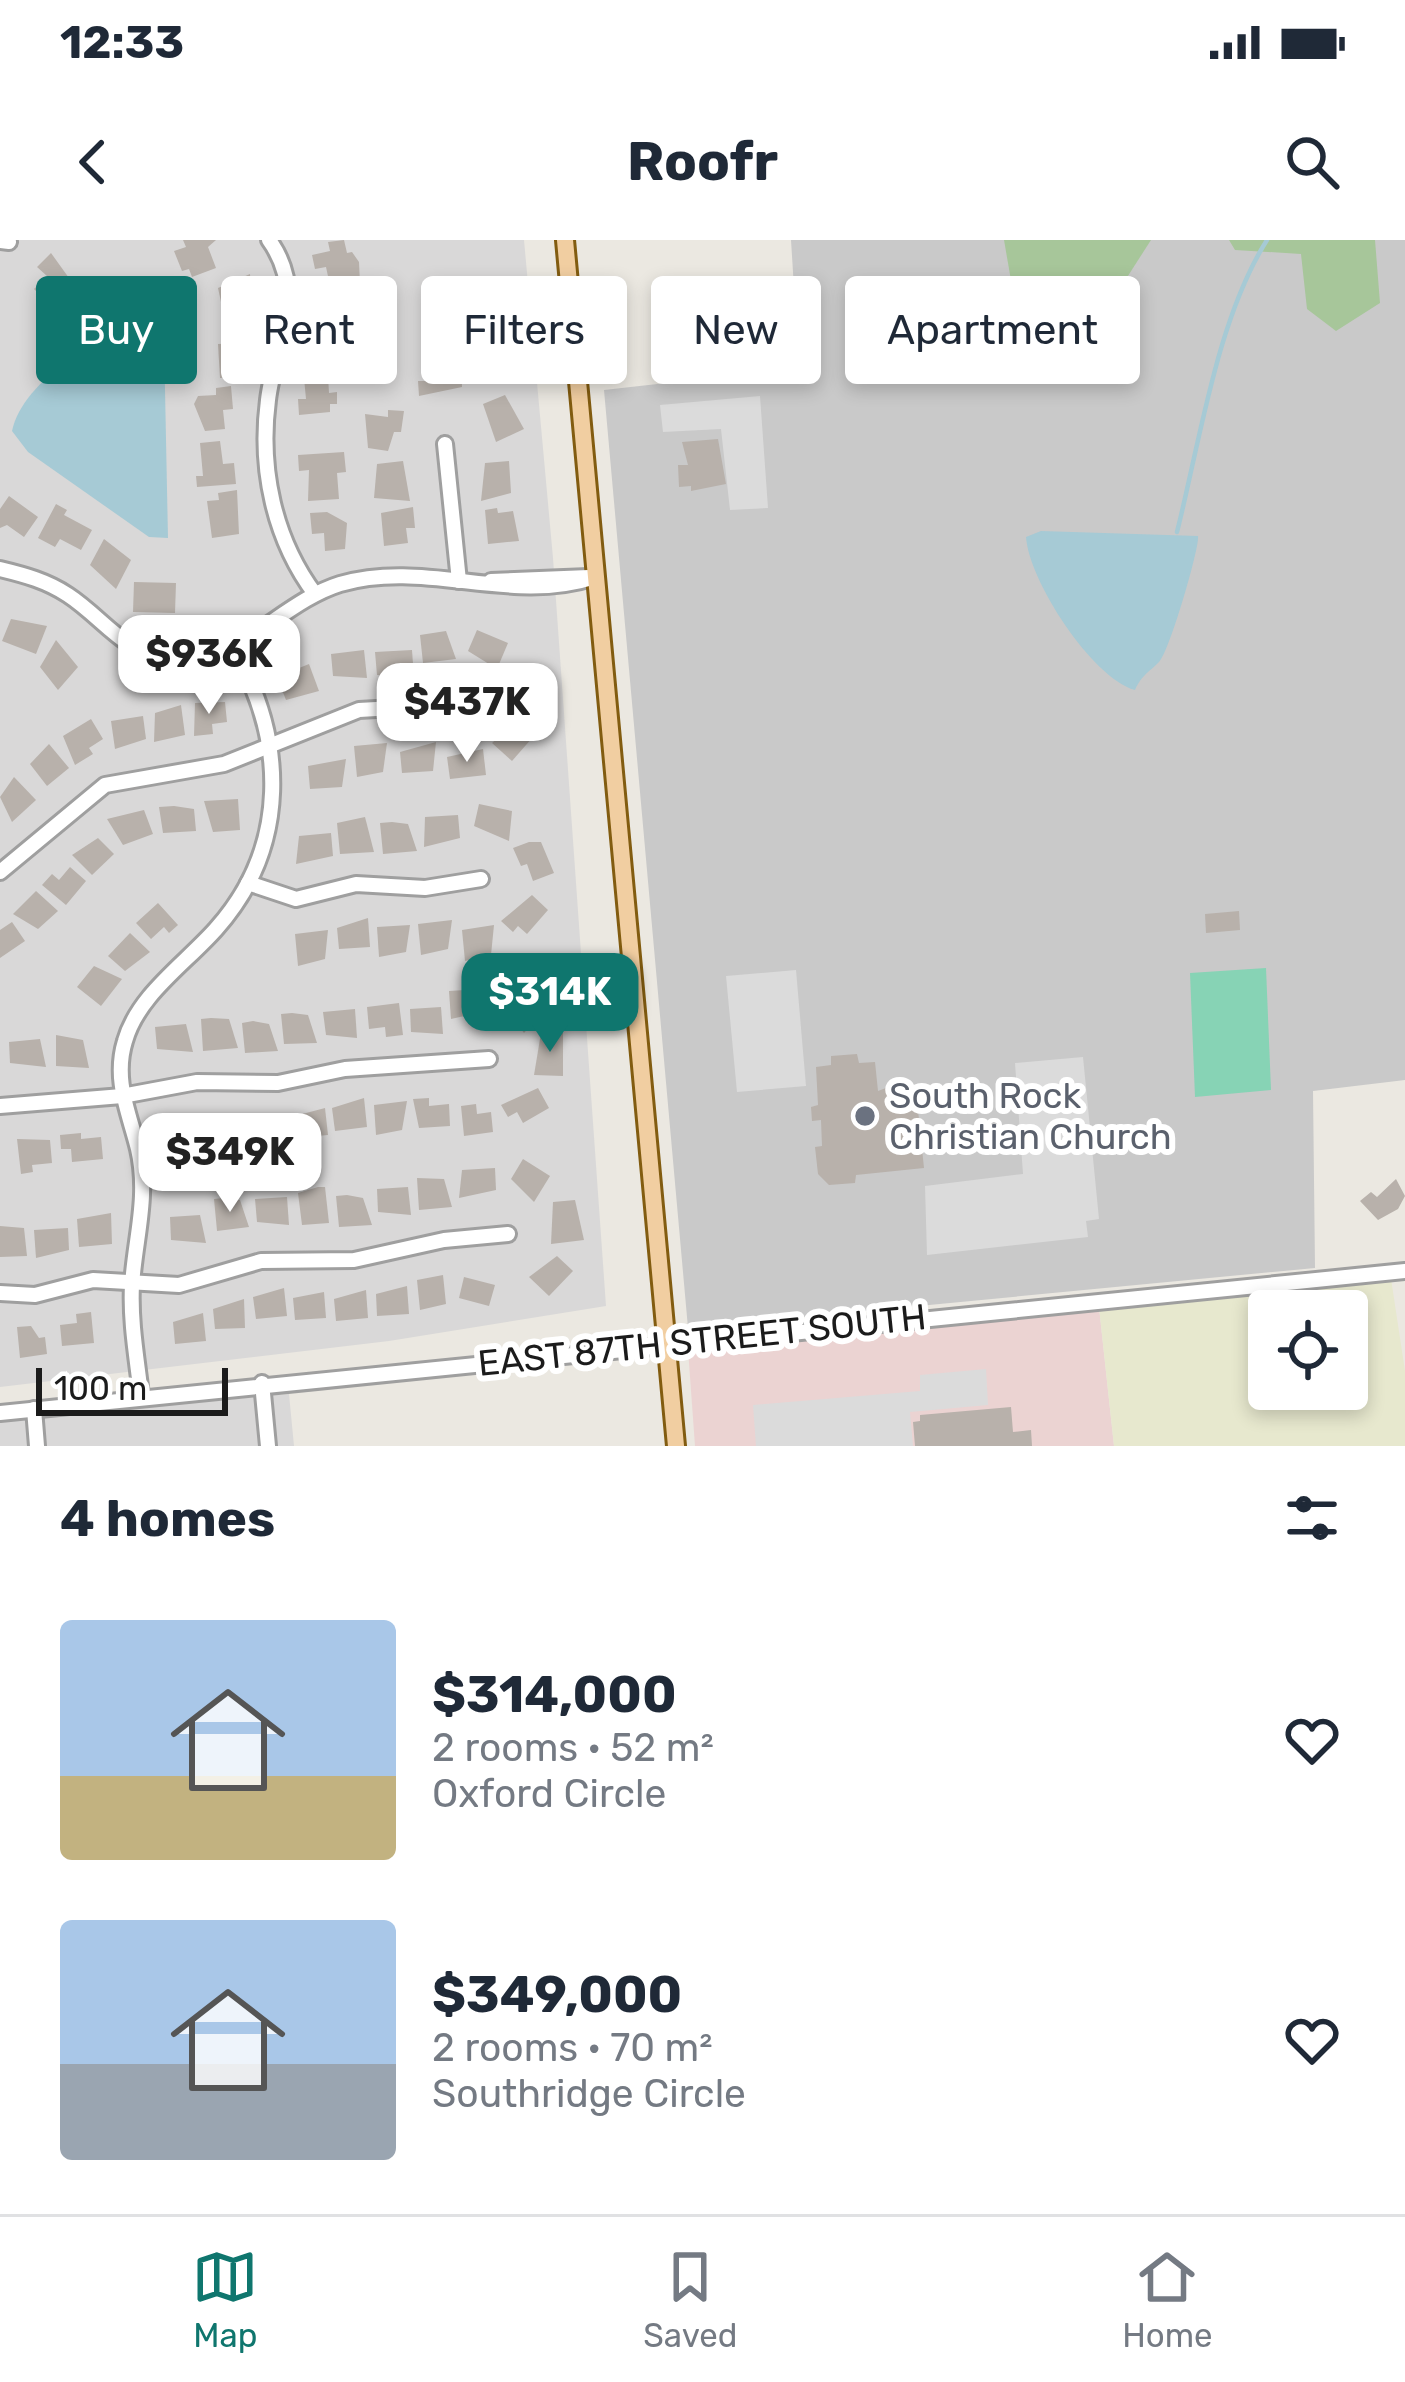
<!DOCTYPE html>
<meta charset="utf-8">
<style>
:root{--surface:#fff;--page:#f2f2f3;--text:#1f2937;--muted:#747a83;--line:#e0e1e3;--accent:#0f766e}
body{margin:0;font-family:Rubik,sans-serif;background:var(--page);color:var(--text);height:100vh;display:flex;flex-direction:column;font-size:45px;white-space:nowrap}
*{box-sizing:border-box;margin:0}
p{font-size:39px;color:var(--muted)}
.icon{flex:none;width:66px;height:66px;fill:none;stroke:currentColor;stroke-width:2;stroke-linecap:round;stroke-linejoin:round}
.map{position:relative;height:1206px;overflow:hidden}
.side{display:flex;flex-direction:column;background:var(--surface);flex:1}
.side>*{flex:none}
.top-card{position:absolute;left:36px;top:36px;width:1335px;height:108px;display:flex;gap:24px}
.buttons{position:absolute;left:1248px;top:1050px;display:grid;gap:24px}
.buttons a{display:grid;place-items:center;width:120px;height:120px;border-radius:12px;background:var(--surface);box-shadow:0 6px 18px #0003;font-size:60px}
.scale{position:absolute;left:36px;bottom:30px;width:192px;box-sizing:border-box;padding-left:12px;border:6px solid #1b1b1b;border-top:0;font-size:33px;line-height:42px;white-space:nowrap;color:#1b1b1b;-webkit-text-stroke:9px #fff;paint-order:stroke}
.price{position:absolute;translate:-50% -102px;padding:0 27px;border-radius:24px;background:#fff;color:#222;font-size:39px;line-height:78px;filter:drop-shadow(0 3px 6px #0008)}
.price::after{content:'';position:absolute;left:50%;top:72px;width:36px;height:27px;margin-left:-18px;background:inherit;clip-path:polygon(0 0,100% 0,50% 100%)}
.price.current{background:var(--accent);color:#fff}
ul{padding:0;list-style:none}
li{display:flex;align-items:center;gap:36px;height:300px;padding:0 60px}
li span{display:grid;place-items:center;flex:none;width:336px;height:240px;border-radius:12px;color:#555}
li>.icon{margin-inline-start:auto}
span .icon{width:144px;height:144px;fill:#fffc;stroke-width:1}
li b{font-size:51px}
h2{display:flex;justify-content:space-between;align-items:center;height:144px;padding:0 60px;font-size:51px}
.pill{padding:0 42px;border-radius:12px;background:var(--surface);box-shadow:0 6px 18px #0003;font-size:42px;line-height:108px}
.pill.current{background:var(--accent);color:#fff}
.status{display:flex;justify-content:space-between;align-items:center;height:84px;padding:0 60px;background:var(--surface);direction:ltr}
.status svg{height:33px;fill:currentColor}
header{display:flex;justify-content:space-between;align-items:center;height:156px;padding:0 60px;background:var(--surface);font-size:54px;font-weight:700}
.menu{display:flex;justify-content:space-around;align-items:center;height:168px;border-top:3px solid var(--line);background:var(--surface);font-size:33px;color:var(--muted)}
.menu a{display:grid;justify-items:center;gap:6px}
.menu .current{color:var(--accent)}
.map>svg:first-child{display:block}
</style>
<div class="status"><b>12:33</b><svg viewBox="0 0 49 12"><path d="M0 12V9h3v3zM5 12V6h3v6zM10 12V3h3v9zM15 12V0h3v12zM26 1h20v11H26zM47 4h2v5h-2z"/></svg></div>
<header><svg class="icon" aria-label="back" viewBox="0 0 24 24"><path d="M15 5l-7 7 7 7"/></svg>Roofr<svg class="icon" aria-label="search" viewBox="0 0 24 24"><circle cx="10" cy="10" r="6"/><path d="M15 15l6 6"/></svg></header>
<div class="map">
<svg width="1405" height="1206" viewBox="0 0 1405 1206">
<rect width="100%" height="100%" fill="#ebe8e1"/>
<!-- residential -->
<g fill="#d9d8d8">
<path d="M0,0H524L553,318L606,1066L389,1101L0,1147Z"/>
<path d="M191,1150L193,1163L289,1154L294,1206H0V1173Z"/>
</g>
<!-- commercial -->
<path fill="#ebd3d2" d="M1099,1067L1114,1206H695L688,1109Z"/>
<!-- religious -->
<path fill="#c9c9c9" d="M791,0H1405V840L1313,851L1315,1028L688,1088L604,150L799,128Z"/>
<!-- farmland -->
<path fill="#e7e8ce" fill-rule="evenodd" d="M1390,1032L1405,1131V1206H1114L1099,1067ZM1269,1071H1347V1149H1269Z"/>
<!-- forest -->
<g fill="#a7c69a">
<path d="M1004,0H1151L1117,53L1017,75Z"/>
<path d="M1229,0H1375L1380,63L1336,91L1307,69L1301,14L1235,10Z"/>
</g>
<!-- pitch -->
<path fill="#87d3b5" d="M1266,728L1271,850L1195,857L1190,733Z"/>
<!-- parking -->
<g fill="#dbdbdb">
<path d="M760,156L768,268L730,270L721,189L663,192L660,165Z"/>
<path d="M796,730L806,846L737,852L726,736Z"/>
<path d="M1083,817L1099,979L1086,981L1088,997L927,1015L925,946L1023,934L1015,823Z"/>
<path d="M986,1129L988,1165L910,1172L913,1206H756L753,1165L920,1151V1135Z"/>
</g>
<!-- water -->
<g fill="#a6cad5">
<path d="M154,87L164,99L168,298L149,297L28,212L12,191C23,139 103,92 154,87Z"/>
<path d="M1041,291L1198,296C1200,307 1169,413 1159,422C1148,433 1142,435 1135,450C1092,438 1029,341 1026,297Z"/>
</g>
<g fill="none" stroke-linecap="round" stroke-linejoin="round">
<!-- stream -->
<path stroke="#a6cad5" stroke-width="4.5" d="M1177,292C1200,201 1217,79 1267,0"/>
</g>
<!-- building -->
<g fill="#b8b1ab">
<path d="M183,0H216L208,7L216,28L192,37L189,29L182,31L174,11L186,7Z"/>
<path d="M344,0L347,13L352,12L359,22L360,44L331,50L326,27L315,29L312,15L330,11L328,2Z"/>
<path d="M51,13L74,45L52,67L34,49L47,36L37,27Z"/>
<path d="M250,34L253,80L226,85L218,48Z"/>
<path d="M355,63L361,105L345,106L346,115L326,117L328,65Z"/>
<path d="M242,103L237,137L220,138L218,104Z"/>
<path d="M461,124L462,147L419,156L418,141H429V126Z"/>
<path d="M328,136L329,153L337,152V164H330V172L299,175L298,159H306L304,138Z"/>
<path d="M231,146L233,169L223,170L225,189L205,191L194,164L198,156L216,155V148Z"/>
<path d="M505,155L524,189L496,202L483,164Z"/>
<path d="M388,170L404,171L401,192H394L388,211L368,208L365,174L388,177Z"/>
<path d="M718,199L726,244L691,251V246L679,247L678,225H688L682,202Z"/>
<path d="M220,201L223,224L234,223L236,244L197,247L196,236H203L200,203Z"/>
<path d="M344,212L346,232L337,233L339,259L308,261L309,230L299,231L298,215Z"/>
<path d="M403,221L410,261L374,258L377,224Z"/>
<path d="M509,221L511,253L481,261L485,223Z"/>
<path d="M237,250L239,294L212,298L207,261L219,260L218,253Z"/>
<path d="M9,256L38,277L24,297L7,285L0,288V269Z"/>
<path d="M56,264L67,270L64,275L92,290L81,310L60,299L55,307L38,298Z"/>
<path d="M413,267L415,288H406L408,303L384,306L381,273Z"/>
<path d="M497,268L498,273L513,271L519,301L488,304L485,270Z"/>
<path d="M327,272L347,283L345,309L325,311L324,293L312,294L310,273Z"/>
<path d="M104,299L131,320L116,349L90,325Z"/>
<path d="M134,342L176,343L175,373L133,372Z"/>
<path d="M11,379L47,386L36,414L2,401Z"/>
<path d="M477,390L508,403L497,429L468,411Z"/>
<path d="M446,391L456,419L423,423L420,395Z"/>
<path d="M56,400L78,427L58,450L40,427Z"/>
<path d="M364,410L367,438L333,436L331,414Z"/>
<path d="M412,410L414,438L377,435L375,412Z"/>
<path d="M309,424L319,451L286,460L277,437Z"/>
<path d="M539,430L538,457L511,466L508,434Z"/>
<path d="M225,462L227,482L212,484L213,494L194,496L195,463Z"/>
<path d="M181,465L185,495L154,502L155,473Z"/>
<path d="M143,476L146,499L115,509L111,481Z"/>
<path d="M91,479L103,499L89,508L93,514L75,525L63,496Z"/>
<path d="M516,482L533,497L512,521L492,503Z"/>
<path d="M436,502L433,531L402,533L400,512Z"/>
<path d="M387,503L383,532L357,537L354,506Z"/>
<path d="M49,504L69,528L47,546L30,524Z"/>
<path d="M483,509L486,535L450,539L447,517Z"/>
<path d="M346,519L342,547L310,549L308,526Z"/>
<path d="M14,537L36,560L12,582L0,557Z"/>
<path d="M238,559L240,590L213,592L204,561Z"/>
<path d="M479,564L512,571L509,601L474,586Z"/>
<path d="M174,566L194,569L196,591L163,593L159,567Z"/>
<path d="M144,570L153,594L123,605L107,579Z"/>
<path d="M458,575L460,598L424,607L425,577Z"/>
<path d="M365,577L374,612L340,614L337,583Z"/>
<path d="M392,582L408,584L417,611L383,614L380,583Z"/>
<path d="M331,593L333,616L296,624L299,596Z"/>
<path d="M98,598L114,614L92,635L72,615Z"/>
<path d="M529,602H541L554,633L533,641L527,624L521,626L513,608Z"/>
<path d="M70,627L86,641L66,665L42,645L52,634L59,640Z"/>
<path d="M36,651L58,671L38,689L13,674Z"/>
<path d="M532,655L548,670L527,694L518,686L513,692L501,681Z"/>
<path d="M158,663L178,685L169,693L164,687L151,699L136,683Z"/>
<path d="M1239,671L1240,690L1206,693L1205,674Z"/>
<path d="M368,678L370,707L339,709L337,688Z"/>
<path d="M452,680L448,709L421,715L418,684Z"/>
<path d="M12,682L25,701L0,718V690Z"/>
<path d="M410,685L406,712L379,717L377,687Z"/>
<path d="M494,685L491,715L465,721L462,690Z"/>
<path d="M328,690L325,719L298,726L295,694Z"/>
<path d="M130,693L150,712L125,731L108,716Z"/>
<path d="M94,726L122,739L101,766L77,747Z"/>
<path d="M481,749L482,772L451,779L449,751Z"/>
<path d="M519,750L543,772L524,793L504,766Z"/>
<path d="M399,763L403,795L386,797L385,787L369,789L367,767Z"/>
<path d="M441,767L443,794L411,792L410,769Z"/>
<path d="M355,769L357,798L326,795L323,772Z"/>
<path d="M292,773L308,775L317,803L284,804L281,774Z"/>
<path d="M211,778L229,779L238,808L203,811L201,779Z"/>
<path d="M253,781L269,784L278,811L245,813L242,783Z"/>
<path d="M186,784L193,812L157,809L155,787Z"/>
<path d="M541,793H563V836L534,835Z"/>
<path d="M56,795L83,800L89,828L56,826Z"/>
<path d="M40,799L46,827L10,823L9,802Z"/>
<path d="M857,814L859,823L875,822L878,851L894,845L906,856L903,871L918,870L924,928L856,935L855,943L829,945L818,934L815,907L822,906L821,880L812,881L811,867L818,865L816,827L831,825V816Z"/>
<path d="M538,848L549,868L523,883L517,872L508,877L501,865Z"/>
<path d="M364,858L367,887L335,891L332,868Z"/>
<path d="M429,858V866L449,864L450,886L419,888L413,859Z"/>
<path d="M407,861L402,890L376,895L374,865Z"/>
<path d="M476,864L477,874L491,872L493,892L464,896L461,866Z"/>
<path d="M325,868L328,895L294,898L291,877Z"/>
<path d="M282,874L284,903L251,906L249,884Z"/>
<path d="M238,876L240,905L209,907L208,884Z"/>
<path d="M189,877L192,905L166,911L162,882Z"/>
<path d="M81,893V899L101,897L103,919L72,922L71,909H61L60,895Z"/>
<path d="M17,899L50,900L52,923L32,925L33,932L21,934Z"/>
<path d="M523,919L550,936L534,962L511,939Z"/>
<path d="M495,928L496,950L459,958L462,930Z"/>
<path d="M417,938L444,939L452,967L419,970Z"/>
<path d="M1396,939L1405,956L1398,969L1378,980L1360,961L1371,952L1377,957Z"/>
<path d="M318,947H325L329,983L302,985L298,953Z"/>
<path d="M408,947L411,975L378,972L377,949Z"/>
<path d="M347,955L363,958L372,985L339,987L336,956Z"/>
<path d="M287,957L289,985L257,982L255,959Z"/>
<path d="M224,958L240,960L249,987L217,991L214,959Z"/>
<path d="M575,960L584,1000L551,1004L553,962Z"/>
<path d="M111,973L112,1004L79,1007L77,979Z"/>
<path d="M200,975L206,1003L171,1000L170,977Z"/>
<path d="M0,986L24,988L27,1016L0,1017Z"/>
<path d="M68,988L69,1010L36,1018L34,990Z"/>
<path d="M557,1016L573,1031L549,1056L529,1037Z"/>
<path d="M443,1035L446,1064L420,1070L417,1040Z"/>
<path d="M464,1037L495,1045L489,1066L459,1058Z"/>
<path d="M407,1046L409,1074L377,1076L376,1054Z"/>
<path d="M284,1048L287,1076L256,1079L253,1057Z"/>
<path d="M366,1050L368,1078L336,1081L334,1059Z"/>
<path d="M324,1052L326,1078L295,1080L293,1058Z"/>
<path d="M244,1059L245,1088L215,1089L213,1069Z"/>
<path d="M91,1072L94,1103L62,1106L60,1085L77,1083L76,1074Z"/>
<path d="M203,1073L206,1101L175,1104L173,1082Z"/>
<path d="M31,1086L39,1098L45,1097L47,1114L20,1118L17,1087Z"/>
<path d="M1011,1167L1013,1192L1031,1190L1032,1206H915L913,1182L920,1181V1175Z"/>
</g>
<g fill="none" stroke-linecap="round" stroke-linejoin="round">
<!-- minor casing -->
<g stroke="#9f9f9f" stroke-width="20">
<g id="minor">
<path d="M269,0C308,54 275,102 268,160C259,229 274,299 315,354"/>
<path d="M0,1L9,2"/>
<path d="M445,204L459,341"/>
<path d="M0,329C25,335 47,341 68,355C103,378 124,413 167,419C235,429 279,363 340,344C426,319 510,365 595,337"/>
<path d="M491,341L589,337"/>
<path d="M0,632L105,545L224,524L359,470L463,464"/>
<path d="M248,643L296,659L356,644L425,648L481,639"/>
<path d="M0,866L122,856L197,842L278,843L345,829L489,819"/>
<path d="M0,1053L35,1055L93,1040L179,1045L261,1021L354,1020L444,1000L508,994"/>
<path d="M262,1143L268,1206"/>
<path d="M141,1155C137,1119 130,1082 132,1045C135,998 149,957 138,909C129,872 113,840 125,801C138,755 185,724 216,689C290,606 286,499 233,408"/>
<path d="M34,1169L37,1206"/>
<path d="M0,1173L1405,1031"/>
</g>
</g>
<!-- major casing -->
<g stroke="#825c10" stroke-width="22">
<path id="major" d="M565,0L676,1206"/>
</g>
<!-- minor -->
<use href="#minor" stroke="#fff" stroke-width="14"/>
<!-- major -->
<use href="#major" stroke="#f1cea1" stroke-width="16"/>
</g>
<!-- markers -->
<circle fill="#6b7280" stroke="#fff" stroke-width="4.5" cx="865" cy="876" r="12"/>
<g text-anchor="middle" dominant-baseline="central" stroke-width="12" stroke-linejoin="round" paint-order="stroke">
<!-- worship labels -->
<g font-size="36" fill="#5b616d" stroke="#fff" text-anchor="start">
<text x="889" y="855">South Rock<tspan x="889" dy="41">Christian Church</tspan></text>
</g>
<!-- street labels -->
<g font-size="36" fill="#1b1b1b" stroke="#fff">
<text transform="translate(702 1100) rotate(-6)">EAST 87TH STREET SOUTH</text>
</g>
</g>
</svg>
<div class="buttons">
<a><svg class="icon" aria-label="locate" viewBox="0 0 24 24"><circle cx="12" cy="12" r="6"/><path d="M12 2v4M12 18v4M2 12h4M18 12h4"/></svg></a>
</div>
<div class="scale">100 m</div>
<b class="price" style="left:209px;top:477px">$936K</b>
<b class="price" style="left:467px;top:525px">$437K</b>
<b class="price current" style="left:550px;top:815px">$314K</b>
<b class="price" style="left:230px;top:975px">$349K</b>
<div class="top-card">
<a class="pill current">Buy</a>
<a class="pill">Rent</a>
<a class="pill">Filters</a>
<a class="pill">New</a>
<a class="pill">Apartment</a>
</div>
</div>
<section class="side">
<h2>4 homes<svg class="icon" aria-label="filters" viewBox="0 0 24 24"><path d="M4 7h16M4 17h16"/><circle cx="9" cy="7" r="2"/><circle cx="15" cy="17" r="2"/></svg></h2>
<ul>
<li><span style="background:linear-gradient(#a9c7e8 65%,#c2b280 0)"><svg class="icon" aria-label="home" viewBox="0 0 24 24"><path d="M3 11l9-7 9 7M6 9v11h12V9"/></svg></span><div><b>$314,000</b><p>2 rooms · 52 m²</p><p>Oxford Circle</p></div><svg class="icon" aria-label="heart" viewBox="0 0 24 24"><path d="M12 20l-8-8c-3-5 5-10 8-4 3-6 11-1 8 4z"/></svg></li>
<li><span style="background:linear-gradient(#a9c7e8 60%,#9aa5b1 0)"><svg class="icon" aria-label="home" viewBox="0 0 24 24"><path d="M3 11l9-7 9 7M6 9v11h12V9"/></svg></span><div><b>$349,000</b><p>2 rooms · 70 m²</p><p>Southridge Circle</p></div><svg class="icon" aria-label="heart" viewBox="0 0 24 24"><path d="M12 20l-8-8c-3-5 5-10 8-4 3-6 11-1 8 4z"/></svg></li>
</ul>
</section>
<nav class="menu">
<a class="current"><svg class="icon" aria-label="map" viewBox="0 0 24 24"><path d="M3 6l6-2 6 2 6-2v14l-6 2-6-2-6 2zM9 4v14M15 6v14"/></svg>Map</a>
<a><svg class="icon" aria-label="saved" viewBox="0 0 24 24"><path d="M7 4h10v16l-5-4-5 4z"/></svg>Saved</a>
<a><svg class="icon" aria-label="home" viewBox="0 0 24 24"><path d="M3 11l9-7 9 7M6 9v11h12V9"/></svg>Home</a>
</nav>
